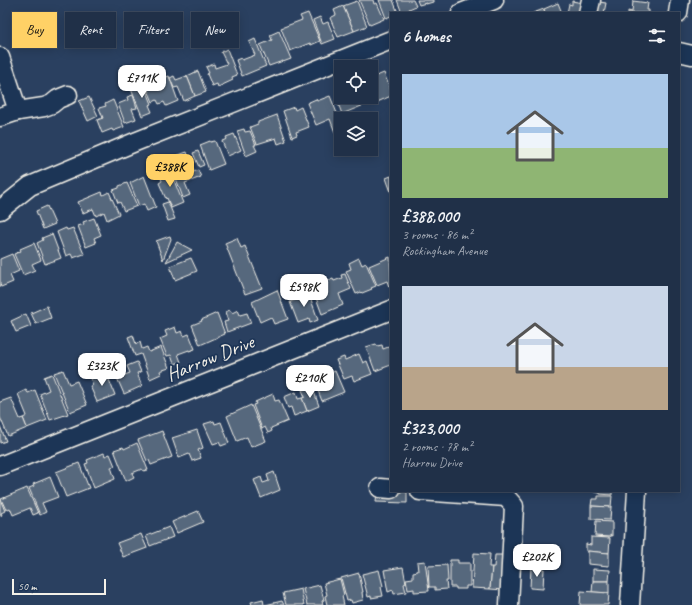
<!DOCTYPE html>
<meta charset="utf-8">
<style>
:root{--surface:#203048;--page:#28384f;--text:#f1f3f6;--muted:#a2a9b4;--line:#3d4b60;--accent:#ffd166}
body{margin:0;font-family:Caveat,sans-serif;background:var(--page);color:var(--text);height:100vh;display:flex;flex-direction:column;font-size:15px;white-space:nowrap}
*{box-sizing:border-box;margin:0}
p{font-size:13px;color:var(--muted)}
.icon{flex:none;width:22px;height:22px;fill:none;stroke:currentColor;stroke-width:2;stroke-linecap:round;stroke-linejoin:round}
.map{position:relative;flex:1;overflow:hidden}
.drawer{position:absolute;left:390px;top:12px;width:290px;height:480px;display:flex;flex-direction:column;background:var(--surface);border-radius:0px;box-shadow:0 2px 10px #0003,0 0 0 1px var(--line)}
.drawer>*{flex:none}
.hud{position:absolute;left:12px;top:12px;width:318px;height:36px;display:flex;gap:8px}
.controls{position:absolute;left:334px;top:60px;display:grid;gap:8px}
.controls a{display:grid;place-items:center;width:44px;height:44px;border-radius:0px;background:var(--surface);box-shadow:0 2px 10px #0003,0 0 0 1px var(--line);font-size:20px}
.scale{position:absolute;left:12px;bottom:10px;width:94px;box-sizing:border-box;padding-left:4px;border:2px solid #f4f1e8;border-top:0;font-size:11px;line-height:14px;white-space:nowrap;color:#f4f1e8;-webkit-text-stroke:3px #1d3557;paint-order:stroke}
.price{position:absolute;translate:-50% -34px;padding:0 9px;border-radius:8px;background:#fff;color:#222;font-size:13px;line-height:26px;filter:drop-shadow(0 1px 2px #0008)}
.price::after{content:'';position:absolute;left:50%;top:24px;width:12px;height:9px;margin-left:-6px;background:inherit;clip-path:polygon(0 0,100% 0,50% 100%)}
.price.selected{background:var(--accent);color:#111}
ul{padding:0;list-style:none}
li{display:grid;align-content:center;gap:8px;height:212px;padding:0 12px}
li span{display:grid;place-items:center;height:124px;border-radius:0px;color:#555}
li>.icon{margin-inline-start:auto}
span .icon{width:72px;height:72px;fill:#fffc;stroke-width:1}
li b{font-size:17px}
h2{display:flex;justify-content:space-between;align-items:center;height:48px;padding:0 12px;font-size:17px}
.chip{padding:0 14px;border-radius:0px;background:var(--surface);box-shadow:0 2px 10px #0003,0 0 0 1px var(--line);font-size:14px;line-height:36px}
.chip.selected{background:var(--accent);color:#111}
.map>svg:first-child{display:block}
</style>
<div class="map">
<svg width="692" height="605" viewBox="0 0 692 605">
<rect width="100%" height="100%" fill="#2a4060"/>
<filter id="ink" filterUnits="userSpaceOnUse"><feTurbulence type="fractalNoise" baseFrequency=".025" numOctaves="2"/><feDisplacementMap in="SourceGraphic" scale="8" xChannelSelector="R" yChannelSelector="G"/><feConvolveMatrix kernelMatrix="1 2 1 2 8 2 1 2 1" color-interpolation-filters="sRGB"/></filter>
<g filter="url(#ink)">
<!-- building -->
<g fill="#56677d" stroke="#f4f1e8">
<path d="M359,0H373L374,4L377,3L384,19L370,25Z"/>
<path d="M379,0H393L398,13H391V16L386,18Z"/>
<path d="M397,0H413L416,6L409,9V12L402,13Z"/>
<path d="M417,0H433V2L426,4V3L419,5Z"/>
<path d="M357,1L367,26L354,31L343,6Z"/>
<path d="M572,1L583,3V13H567L569,4L572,5Z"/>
<path d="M593,1L606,3L604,13H595Z"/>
<path d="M633,1L648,3L647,10H649V13H628V11L632,12Z"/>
<path d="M558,3L562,13H545L544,9Z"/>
<path d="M343,6L354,31L338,37L330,18L336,15L334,10Z"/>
<path d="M544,9L545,13H533Z"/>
<path d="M308,13L320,41L311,45L310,43L290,51L281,28L302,20L300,16Z"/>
<path d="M320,17L323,24L328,22L335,39L322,44L313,20Z"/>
<path d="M279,31L291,59L283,62V61L269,66L260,45L272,40L270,35Z"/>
<path d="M255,39L266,66L242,76L236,60L241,58L242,60L255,55L249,42Z"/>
<path d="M227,49L237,75L232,77L233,80L218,87L217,84L212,86L207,74L209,73L206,67L214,64L215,68L227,64L221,52Z"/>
<path d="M198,71L206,92L195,96L187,76Z"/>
<path d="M384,73L391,91V96L375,103L371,94V82H372L371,78Z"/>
<path d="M169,76L178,101L166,106L164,102L159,104L157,100L153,102L146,85Z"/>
<path d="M174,76L176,80L187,76L195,96L184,101L178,87L174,88L170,78Z"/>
<path d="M144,84L152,104L149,105L152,112L142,116L131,89Z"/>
<path d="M341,93V97H360L364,105L342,114L335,95Z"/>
<path d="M133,95L137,108L132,109L136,119L125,123L118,104L128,100L127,97Z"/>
<path d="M330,96L341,123V133L336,135L330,119L316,125L307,103L316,99L317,101Z"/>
<path d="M89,97L98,116L88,121L79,101Z"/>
<path d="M113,100L124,127L113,131L112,129L102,133L97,120L103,118L99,108L106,106L105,104Z"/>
<path d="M294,107L295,110L301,107L309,127L296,132L297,135L292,137L283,111Z"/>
<path d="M277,115L286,141L278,144L276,138L257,144L250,127L258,124V122Z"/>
<path d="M244,129L245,132L250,131L256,145H254L257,151L246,156L237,131Z"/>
<path d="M234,134L241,150L228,156L222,141L227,139L226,137Z"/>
<path d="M210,141V142L215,141L224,164L209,170L200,145Z"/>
<path d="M198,151L204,165L199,167L193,153Z"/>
<path d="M187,152L194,172L198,170L201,177L185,183L190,195L183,198L172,167L176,165L173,157Z"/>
<path d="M169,168L183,203L171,208L167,198L166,199L159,183L162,181L159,172Z"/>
<path d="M144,176L156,207L147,211L144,204L139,206L130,183Z"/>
<path d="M391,176V192L386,178Z"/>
<path d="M127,183L137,206L124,211L120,202L118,203L113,190L119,188V186Z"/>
<path d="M102,192L103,195L109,192L119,214L107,220L104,212L96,216L93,209L83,213L78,202Z"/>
<path d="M168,202L175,219L168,221L162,204Z"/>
<path d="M47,206L55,224L43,229L36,211Z"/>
<path d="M94,218L101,235L94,238L96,243L86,247L78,226L84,224L83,222Z"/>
<path d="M66,228L67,230L73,228L84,254L73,258L71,254L66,256L57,232Z"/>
<path d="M52,234L61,258L45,264L37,243L43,240L42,238Z"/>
<path d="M170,236L171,239L163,260L156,241Z"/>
<path d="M237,238L241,248L245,246L262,288L245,294L225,243Z"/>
<path d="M177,242L192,250L166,262Z"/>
<path d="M34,243L41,260L32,264L35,270L23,275L14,254L21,251L20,249Z"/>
<path d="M12,254L19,271L10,275L13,282L1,287L0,284V259Z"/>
<path d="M390,257L391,286L389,287L387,281L377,285L369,266Z"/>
<path d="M191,258L197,271L175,280L170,266Z"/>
<path d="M359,258L362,265L366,263L376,286L371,288L372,289L362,293L361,292L356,294L346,271L351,269L349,263Z"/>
<path d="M345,274L351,289L339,294L343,305L322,314L312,287L333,279L334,281L342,278L341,275Z"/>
<path d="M277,290L288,319L274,324L271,317L260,322L252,302Z"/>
<path d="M308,291L318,320L310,323L309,319L298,323L290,302L300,298L298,294Z"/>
<path d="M47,306L51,318L36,324L31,313Z"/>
<path d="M230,310L232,313L238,310L240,315L247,313L251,323L227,332L224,322L228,321L225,312Z"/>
<path d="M217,313L225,334L200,345L192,325L202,321L201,320Z"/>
<path d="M26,314L31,326L16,332L11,321Z"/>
<path d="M175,327L177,333L182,331L184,336L189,334L195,349L189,351V350L178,354L181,362L174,364L171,355L167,356L160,339L167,336L165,331Z"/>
<path d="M133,335L136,344L140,342L142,349L147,347L149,352L161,347L169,368L160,371L161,374L150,379L141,354L135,356L128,337Z"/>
<path d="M376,344L377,346L382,345L383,349L391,346V365L375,371L366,347Z"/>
<path d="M359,354L363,363L367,361L372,374L354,381L352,376L344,379L336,360L344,357L345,360Z"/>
<path d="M137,362L141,372L137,373L142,386L124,394L117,378L130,373L127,366Z"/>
<path d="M63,370L69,384L77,381L87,405L70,412L54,373Z"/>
<path d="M335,371L344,392L322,401L315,383L325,379L324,376Z"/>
<path d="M106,372L115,395L97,402L90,386L93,385L90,378Z"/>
<path d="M52,374L68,414L50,420L40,394L49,390L44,377Z"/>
<path d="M312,386L319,406L307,411L302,398L305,397L302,390Z"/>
<path d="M26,390L28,393L35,390L47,420L27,428L23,418L27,416L18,394Z"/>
<path d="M296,392L298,399L302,398L307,411L294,416L291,407L288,408L284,397Z"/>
<path d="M273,394L275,401L279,400L288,421L271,428L272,431L268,433L265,427L262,429L253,405L256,404L255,402Z"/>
<path d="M11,398L20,419L23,418L27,428L8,436L0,417V402Z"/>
<path d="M251,405L266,441L251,447L247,437L237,441L227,416Z"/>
<path d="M214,421L215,424L221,422L229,443L221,446L219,442L213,444L204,424Z"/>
<path d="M0,426L6,441L0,443Z"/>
<path d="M197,430L203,448L198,450L201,458L192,461L189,454L179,458L172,438Z"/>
<path d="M162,431L172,457L151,465L149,460L147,461L138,440Z"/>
<path d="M137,443L148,470L143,471L142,469L132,473L134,477L126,481L114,450L123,447L124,449Z"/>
<path d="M104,453L105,456L110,454L115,466L111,467L115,479L94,488L85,464L88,463L87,460Z"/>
<path d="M79,463L89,488L66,497L56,472Z"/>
<path d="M274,472L280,490L261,498L254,480L261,477L263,483L269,481L267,475Z"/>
<path d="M50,477L58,497L42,503L46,512L40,515L29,488L34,486L33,484Z"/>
<path d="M27,488L38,513L33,515L30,508L13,515L10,508L6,510L1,499Z"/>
<path d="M377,491L407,492V503L376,502Z"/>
<path d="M594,491H612V495L600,494V493L594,492Z"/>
<path d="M598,496H612L611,507L591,506L592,499H598Z"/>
<path d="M0,499L5,511L1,513L2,515L0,516Z"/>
<path d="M591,506L611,507L610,520L591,519Z"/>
<path d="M198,511L203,522L177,533L172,522Z"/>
<path d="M596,521L612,522V536L610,535V537L595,536Z"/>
<path d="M169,527L173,537L150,546L146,536Z"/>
<path d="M141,534L147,548L123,557L117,543Z"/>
<path d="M591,537L610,538L609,553L586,551V544L591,545Z"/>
<path d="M588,551L609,553V566L588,564Z"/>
<path d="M474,553L490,554L489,567H492L490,589L472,588Z"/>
<path d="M495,555H506L504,590L490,589L492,567H494Z"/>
<path d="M450,560H458V563H470V586H466V589H456V587H450Z"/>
<path d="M425,561L429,591L414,592V589L408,590L406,579L413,578V572L418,571L417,562Z"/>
<path d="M447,565L448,581H446L447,589L435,590V587H429L428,566Z"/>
<path d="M403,567L406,583L404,584L406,592L394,594L393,590L388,592L384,570Z"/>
<path d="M531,568L544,569L543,589L530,588Z"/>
<path d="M593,569L610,570L609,581H593Z"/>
<path d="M379,570L383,586L381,587L383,596L371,598V596L368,597L362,574Z"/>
<path d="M359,573L363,592H362L363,600L352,603L351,600L347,601L341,578Z"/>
<path d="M340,579L344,595L342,596L344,605H327L325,596L327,595L324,583Z"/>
<path d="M593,581H609V593L592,592Z"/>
<path d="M320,585L324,600L322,601L323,605H307L303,589Z"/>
<path d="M301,589L304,605H286L283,593Z"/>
<path d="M581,591L609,593L608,605H580Z"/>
<path d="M263,599L264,605H252L251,602Z"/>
<path d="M282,601L284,605H265Z"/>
</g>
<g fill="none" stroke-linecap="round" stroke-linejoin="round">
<!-- minor casing -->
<g stroke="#f4f1e8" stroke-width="21">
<g id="minor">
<path d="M461,13L494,0"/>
<path d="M588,13L591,0"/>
<path d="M678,13L680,0"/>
<path d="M679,52L692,55"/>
<path d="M0,57L18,111L0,117"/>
<path d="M18,111L44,107L52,104L58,99L68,95"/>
<path d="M0,210L30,186L135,142L391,40"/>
<path d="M0,466L391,310"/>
<path d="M380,488L391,489"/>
<path d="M420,491L506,497L514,506L509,605"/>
<path d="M630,605L637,491"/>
</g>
</g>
<!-- minor -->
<use href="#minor" stroke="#1d3557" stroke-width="18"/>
</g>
</g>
<g text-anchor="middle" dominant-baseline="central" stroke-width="3.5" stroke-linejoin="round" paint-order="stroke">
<!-- street labels -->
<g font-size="20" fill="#f4f1e8" stroke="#1d3557">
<text transform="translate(210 358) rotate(-22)">Harrow Drive</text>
</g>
</g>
</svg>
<div class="controls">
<a><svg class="icon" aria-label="locate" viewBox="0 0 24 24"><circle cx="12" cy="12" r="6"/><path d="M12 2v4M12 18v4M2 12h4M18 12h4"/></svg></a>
<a><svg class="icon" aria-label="layers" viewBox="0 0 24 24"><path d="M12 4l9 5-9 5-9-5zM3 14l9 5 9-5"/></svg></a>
</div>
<div class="scale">50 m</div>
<b class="price" style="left:142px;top:99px">£711K</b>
<b class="price selected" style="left:170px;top:188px">£388K</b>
<b class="price" style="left:304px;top:308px">£598K</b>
<b class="price" style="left:102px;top:387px">£323K</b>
<b class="price" style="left:310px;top:399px">£210K</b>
<b class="price" style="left:537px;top:578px">£202K</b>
<div class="hud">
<a class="chip selected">Buy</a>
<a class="chip">Rent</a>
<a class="chip">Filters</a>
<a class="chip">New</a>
</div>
<section class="drawer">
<h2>6 homes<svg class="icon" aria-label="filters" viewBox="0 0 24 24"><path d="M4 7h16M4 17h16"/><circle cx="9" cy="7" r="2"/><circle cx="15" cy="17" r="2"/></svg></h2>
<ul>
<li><span style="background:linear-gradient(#a9c7e8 60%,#8fb573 0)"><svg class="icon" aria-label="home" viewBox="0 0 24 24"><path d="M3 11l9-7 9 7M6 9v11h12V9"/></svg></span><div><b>£388,000</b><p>3 rooms · 86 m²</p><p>Rockingham Avenue</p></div></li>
<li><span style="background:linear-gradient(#c9d6e8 65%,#b9a48a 0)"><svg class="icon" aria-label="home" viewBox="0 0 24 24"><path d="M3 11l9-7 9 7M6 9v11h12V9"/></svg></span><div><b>£323,000</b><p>2 rooms · 78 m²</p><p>Harrow Drive</p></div></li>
</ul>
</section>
</div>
